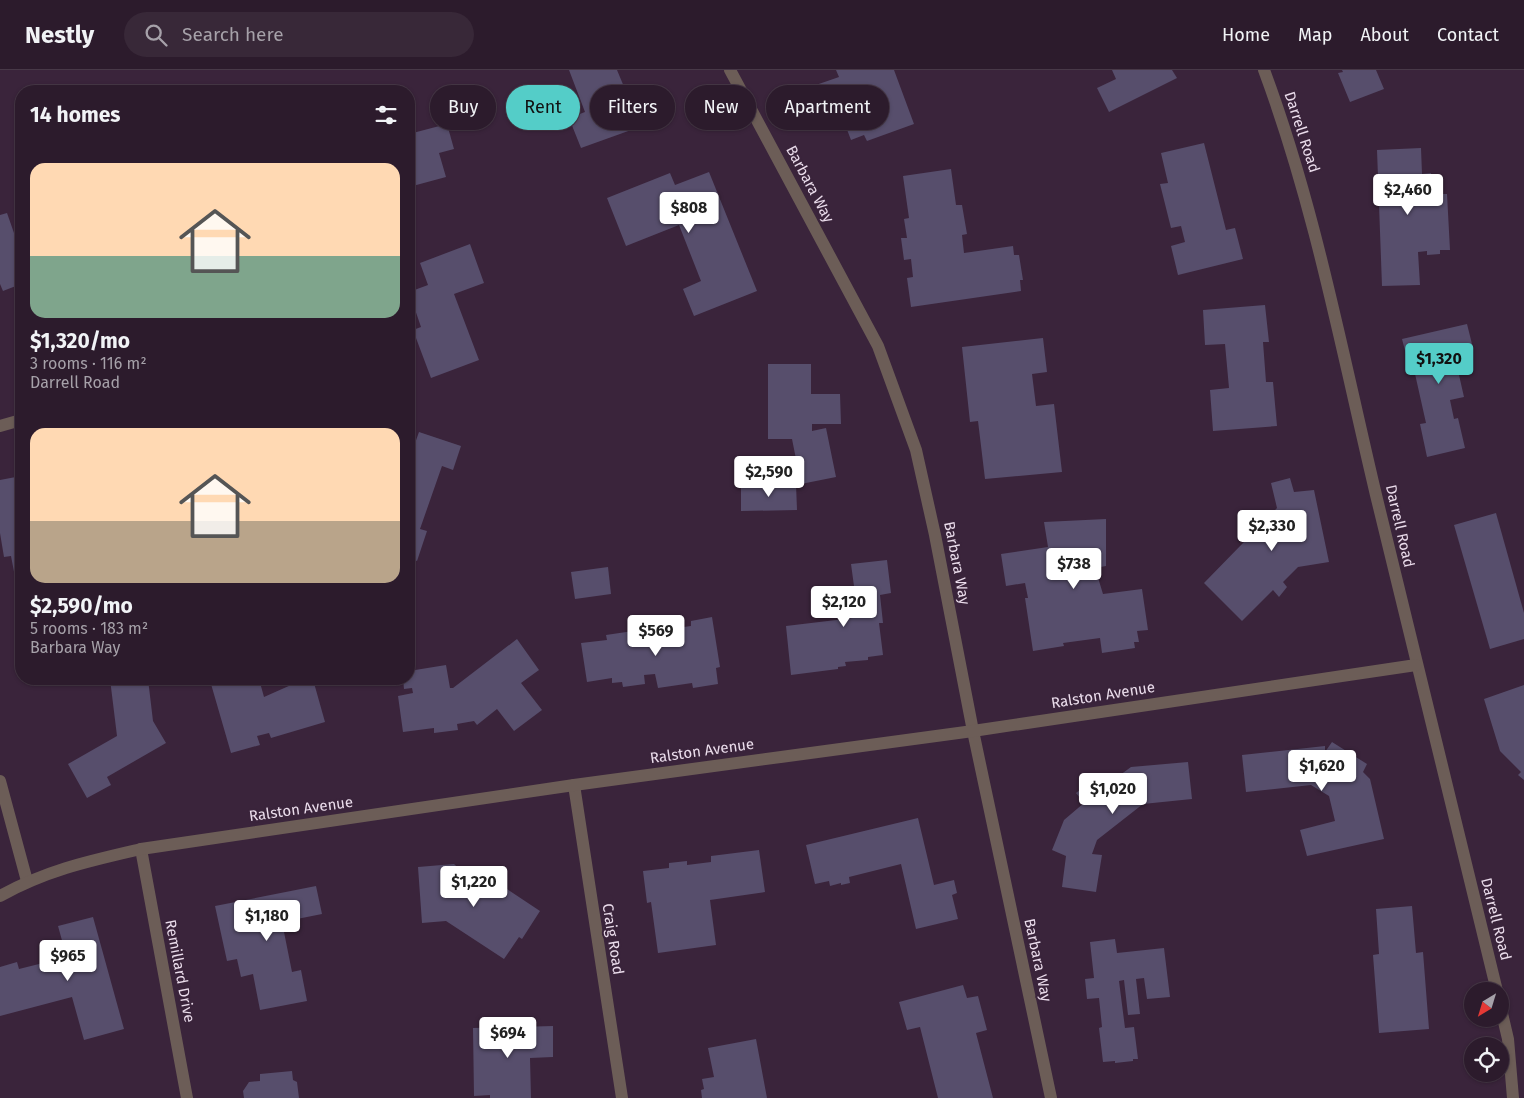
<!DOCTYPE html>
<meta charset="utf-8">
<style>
:root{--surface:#2c1b2c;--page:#382838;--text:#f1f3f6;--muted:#a6a1a9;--line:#483948;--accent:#54cdc8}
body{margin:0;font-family:"Fira Sans",sans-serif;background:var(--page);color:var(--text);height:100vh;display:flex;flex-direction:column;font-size:19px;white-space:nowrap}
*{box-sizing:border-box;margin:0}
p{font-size:16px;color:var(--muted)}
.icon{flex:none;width:28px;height:28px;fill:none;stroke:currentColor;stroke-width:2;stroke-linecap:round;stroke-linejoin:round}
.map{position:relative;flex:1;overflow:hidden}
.side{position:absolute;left:15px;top:15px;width:400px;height:600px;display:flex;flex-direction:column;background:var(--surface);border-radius:20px;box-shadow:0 1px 4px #0004,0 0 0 1px var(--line)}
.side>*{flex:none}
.top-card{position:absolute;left:430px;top:15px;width:475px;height:45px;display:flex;gap:10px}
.needle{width:32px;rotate:218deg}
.tools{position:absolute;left:1464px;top:912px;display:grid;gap:10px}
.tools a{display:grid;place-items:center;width:45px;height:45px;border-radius:50%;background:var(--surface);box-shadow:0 1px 4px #0004,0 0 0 1px var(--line);font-size:25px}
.price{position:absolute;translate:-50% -42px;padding:0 11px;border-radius:5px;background:#fff;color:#222;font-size:16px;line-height:32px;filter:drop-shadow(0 1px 2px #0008)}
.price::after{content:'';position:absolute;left:50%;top:30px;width:15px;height:11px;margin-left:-8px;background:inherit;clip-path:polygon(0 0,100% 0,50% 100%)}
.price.on{background:var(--accent);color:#111}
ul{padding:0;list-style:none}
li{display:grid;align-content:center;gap:10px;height:265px;padding:0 15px}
li span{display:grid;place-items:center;height:155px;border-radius:15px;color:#555}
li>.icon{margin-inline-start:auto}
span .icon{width:90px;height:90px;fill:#fffc;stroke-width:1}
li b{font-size:21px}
h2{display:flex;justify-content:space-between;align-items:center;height:60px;padding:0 15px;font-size:21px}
.pill{padding:0 18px;border-radius:22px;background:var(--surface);box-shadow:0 1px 4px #0004,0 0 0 1px var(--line);font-size:18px;line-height:45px}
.pill.on{background:var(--accent);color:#111}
header{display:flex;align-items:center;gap:30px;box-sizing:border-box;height:70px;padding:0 25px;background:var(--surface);border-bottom:1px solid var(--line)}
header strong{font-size:24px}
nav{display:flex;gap:28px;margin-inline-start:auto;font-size:18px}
.search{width:350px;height:45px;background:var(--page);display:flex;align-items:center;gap:12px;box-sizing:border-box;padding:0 18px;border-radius:28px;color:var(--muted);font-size:19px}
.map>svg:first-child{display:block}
</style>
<header>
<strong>Nestly</strong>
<div class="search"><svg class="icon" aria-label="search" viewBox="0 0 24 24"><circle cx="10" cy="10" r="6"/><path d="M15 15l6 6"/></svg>Search here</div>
<nav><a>Home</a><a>Map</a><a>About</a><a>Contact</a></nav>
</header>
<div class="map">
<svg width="1524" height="1028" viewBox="0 0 1524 1028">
<rect width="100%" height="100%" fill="#3a243b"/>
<!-- building -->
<g fill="#574e6c">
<path d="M569,0H617L627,24L632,22L645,55L581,78L569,48L585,42Z"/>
<path d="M836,0H894L914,54L867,71L864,65L851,70L838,36L822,41L813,16L839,7Z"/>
<path d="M1112,0H1172L1177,8L1109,42L1097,18L1116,9Z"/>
<path d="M1342,0H1376L1384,19L1350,32L1338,3L1343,2Z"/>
<path d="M447,54L454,79L439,83L446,107L409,117V64Z"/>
<path d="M1204,73L1226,160L1235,158L1243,189L1178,205L1171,176L1185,172L1181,156L1171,158L1160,114L1168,113L1161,83Z"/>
<path d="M1421,78L1422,104L1431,103L1432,124H1447L1450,180H1440V184L1427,185V181L1418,182L1420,215L1382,216L1377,80Z"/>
<path d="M951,99L956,135H962L967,164L962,165L964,183L1013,176L1014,185H1019L1023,210H1020L1021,221L911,237L907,208L913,207L911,189L904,190L901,168H907L904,149L909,148L903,106Z"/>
<path d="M709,102L757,221L694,246L683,219L701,211L679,155L626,176L607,128L670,103L675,115Z"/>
<path d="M7,143L21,183V214L3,221L0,214V145Z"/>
<path d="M470,174L484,213L454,224L479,290L431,308L413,260L421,257L409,222L428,215L420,193Z"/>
<path d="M1265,235L1269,272H1263L1266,312H1273L1277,356L1213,361L1210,320L1229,318L1225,274L1205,275L1203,240Z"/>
<path d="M1467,254L1473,278L1454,283L1464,327L1450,330L1454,349L1458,348L1465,378L1427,387L1420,354L1426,353L1413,295L1409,296L1402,269Z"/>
<path d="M1043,268L1047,302L1032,304L1036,336L1054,334L1062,402L985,409L978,351L970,352L962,277Z"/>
<path d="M768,294H811V324H840L841,354H812V361L826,358L836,407L801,414L792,369H768Z"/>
<path d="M419,362L461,376L453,400L442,396L420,459L427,461L417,491L409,488V390Z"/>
<path d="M21,406V536H14L15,507L11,486L4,487L0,463V410Z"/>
<path d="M1290,408L1294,422L1314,420L1329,492L1298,497L1283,512L1287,517L1279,527L1273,520L1242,551L1204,513L1277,438L1271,413Z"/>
<path d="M796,414L797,440L741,441V415Z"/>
<path d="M1496,443L1524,543V569L1490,579L1454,455Z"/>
<path d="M1106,449V496L1095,498L1103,524L1142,519L1148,560L1137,561L1139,572H1134L1135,578L1102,583L1100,568L1063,573L1064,576L1033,581L1025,528H1028L1025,513L1006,516L1001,484L1048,477L1044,452Z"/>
<path d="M887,490L891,523L880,525L883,553H879L883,585L868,587V590L845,592L846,596L838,597V599L791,605L786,556L861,547L859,530L856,531L851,494Z"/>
<path d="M608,497L611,524L575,529L571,502Z"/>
<path d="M712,547L720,597L716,598L718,614L693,618L692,613L658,618L655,604L644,605L645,614L623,617L622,612L612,613V608L587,612L581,573L607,570L606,565L633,561V564L691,556V551Z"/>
<path d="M517,569L539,600L521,613L542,640L514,661L497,639L477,655L474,651L457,654L458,660L434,663V658L403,662L398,626L413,623L412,618L404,619L403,609H409V601L446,595L450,618H453Z"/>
<path d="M110,609H148L153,651L166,673L107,707L111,715L87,728L68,694L117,666Z"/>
<path d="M229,609H259L264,627L291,615L314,613L325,652L271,668L269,663L257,666L260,675L231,683L211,614Z"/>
<path d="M1524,615V710L1518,705L1521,702L1500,681L1484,629Z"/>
<path d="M1332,672L1367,694L1363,702L1370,709L1384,769L1307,786L1300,760L1335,751L1329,726L1311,715L1246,722L1242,685L1325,676V682Z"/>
<path d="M1188,692L1192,729L1143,734L1097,770L1092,784L1102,785L1096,822L1062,817L1066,786L1052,780L1064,750L1084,733L1076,723L1094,709L1101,719L1131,697Z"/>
<path d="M918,748L934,815L954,810L957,823L952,825L958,849L916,859L901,794L849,807L850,813L841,815V813L830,816L829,811L815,814L806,775Z"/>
<path d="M759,780L765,822L710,830L716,875L658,883L651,832L647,833L643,801L669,798V793L687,791V795L711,792V786Z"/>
<path d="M454,794L467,806L501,828L507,819L540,841L522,869L519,867L504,889L446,851L422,853L418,797Z"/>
<path d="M316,816L322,844L282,852L292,902L301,900L307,931L260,940L253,904L241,907L237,889L227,891L215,836Z"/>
<path d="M1412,836L1416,883L1423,882L1429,959L1379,963L1373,885L1379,884L1376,839Z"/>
<path d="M93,847L124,959L84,970L72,927L0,946V897L17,892L19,899L51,891L53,896L68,892L58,856Z"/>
<path d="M1115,869L1117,883L1164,878L1170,927L1147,929L1144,908L1136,909L1140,944L1128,945L1124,910L1119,911L1125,958L1134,957L1138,989H1133V991L1115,993V991L1103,992L1099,958L1102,957L1099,928L1087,929L1085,909L1094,908L1090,872Z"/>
<path d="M963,915L967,928L978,926L987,960L976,963L993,1028H938L920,957L907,960L899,932Z"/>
<path d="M553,956V987L530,988L531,1028H490V1025L474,1026L473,958Z"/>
<path d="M756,969L767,1028H702L701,1020L704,1019L702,1009L714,1007L708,978Z"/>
<path d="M292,1001L293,1010L297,1012L299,1028H244L243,1021L249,1012L260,1011V1004Z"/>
</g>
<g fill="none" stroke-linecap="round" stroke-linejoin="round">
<!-- minor -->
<g stroke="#6c5d57" stroke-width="12">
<path d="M730,0L878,276L916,380L935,465L973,661L1051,1028"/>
<path d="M1264,0C1315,137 1342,282 1376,425C1415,590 1458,755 1497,921"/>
<path d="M0,356L21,350"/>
<path d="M0,711L27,811"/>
<path d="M574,715L622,1028"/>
<path d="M141,779L187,1028"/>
<path d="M0,826C47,800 89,791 141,779L574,715L973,661L1416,595"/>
<path d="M1500,935L1508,969L1513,1028"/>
</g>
</g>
<g text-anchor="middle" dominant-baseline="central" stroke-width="4" stroke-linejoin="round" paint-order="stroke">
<!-- street labels -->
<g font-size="15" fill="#ebddec" stroke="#3a243b">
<text transform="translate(1302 62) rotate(72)">Darrell Road</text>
<text transform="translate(810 114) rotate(62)">Barbara Way</text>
<text transform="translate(1400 456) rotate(77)">Darrell Road</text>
<text transform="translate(957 493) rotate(79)">Barbara Way</text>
<text transform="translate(1103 625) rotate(-9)">Ralston Avenue</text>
<text transform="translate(702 681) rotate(-8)">Ralston Avenue</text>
<text transform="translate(301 739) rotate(-8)">Ralston Avenue</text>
<text transform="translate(1496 849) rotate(76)">Darrell Road</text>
<text transform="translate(613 869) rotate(81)">Craig Road</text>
<text transform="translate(1038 890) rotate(78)">Barbara Way</text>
<text transform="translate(180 901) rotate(79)">Remillard Drive</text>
</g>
</g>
</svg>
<div class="tools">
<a><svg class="needle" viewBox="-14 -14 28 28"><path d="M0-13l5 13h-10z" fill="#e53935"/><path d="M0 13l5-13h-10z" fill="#a6a1a9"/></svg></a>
<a><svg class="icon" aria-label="locate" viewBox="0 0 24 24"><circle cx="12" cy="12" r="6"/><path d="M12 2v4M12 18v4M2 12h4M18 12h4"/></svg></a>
</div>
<b class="price" style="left:1408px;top:146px">$2,460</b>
<b class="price" style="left:689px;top:164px">$808</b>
<b class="price on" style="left:1439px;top:315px">$1,320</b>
<b class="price" style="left:769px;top:428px">$2,590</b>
<b class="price" style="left:1272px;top:482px">$2,330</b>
<b class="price" style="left:1074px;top:520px">$738</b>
<b class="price" style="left:844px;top:558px">$2,120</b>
<b class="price" style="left:656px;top:587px">$569</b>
<b class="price" style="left:1322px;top:722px">$1,620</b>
<b class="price" style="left:1113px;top:745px">$1,020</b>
<b class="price" style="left:474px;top:838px">$1,220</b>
<b class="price" style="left:267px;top:872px">$1,180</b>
<b class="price" style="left:68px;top:912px">$965</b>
<b class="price" style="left:508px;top:989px">$694</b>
<div class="top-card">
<a class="pill">Buy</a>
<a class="pill on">Rent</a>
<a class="pill">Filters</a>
<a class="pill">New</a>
<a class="pill">Apartment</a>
</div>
<section class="side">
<h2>14 homes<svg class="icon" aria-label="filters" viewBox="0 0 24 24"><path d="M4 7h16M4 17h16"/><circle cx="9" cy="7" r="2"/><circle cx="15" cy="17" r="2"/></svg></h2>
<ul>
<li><span style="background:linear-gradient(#ffd9b3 60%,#7fa58c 0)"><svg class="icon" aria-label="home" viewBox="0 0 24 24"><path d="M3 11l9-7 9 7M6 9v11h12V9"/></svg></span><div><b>$1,320/mo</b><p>3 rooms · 116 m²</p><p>Darrell Road</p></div></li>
<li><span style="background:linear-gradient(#ffd9b3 60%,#b9a48a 0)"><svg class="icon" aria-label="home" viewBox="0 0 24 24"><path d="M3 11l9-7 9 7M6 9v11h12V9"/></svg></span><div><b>$2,590/mo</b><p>5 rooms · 183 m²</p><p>Barbara Way</p></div></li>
</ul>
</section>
</div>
